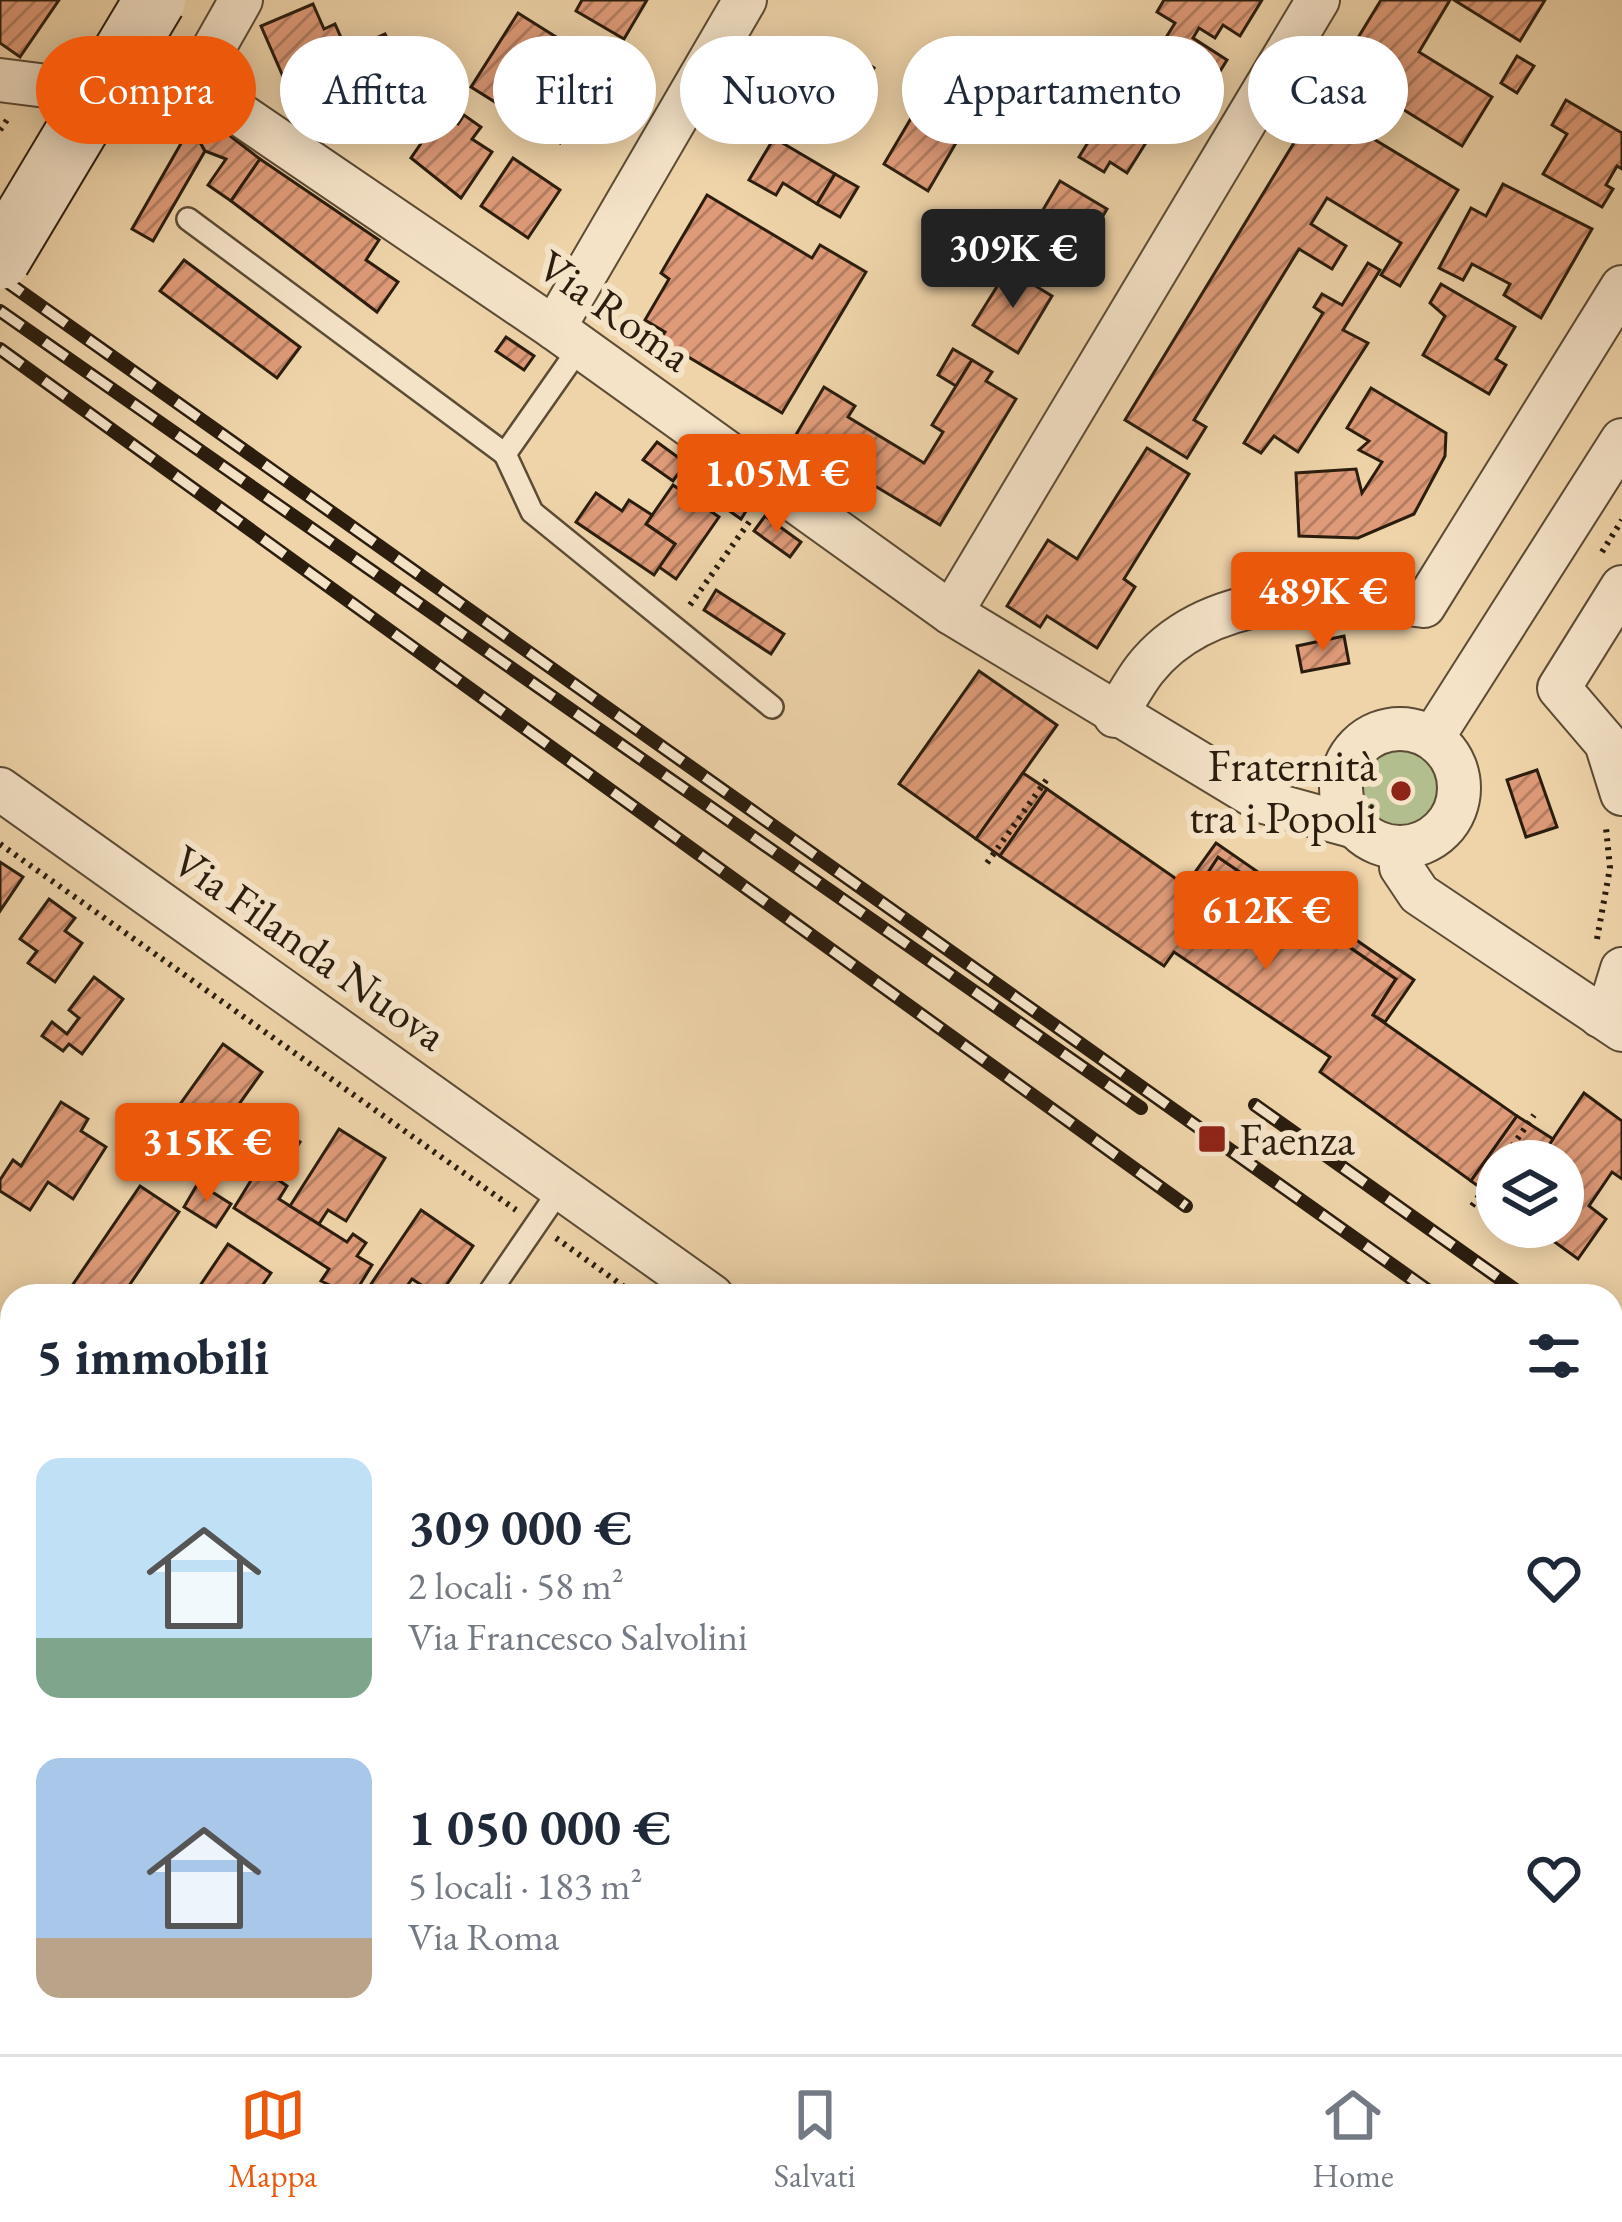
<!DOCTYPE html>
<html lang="it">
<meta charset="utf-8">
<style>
:root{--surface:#fff;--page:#f2f2f3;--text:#1f2937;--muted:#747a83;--line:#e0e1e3;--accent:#ea580c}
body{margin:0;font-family:"EB Garamond",serif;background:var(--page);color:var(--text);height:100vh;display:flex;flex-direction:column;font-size:45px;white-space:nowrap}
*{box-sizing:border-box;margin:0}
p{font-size:39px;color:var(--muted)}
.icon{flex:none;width:66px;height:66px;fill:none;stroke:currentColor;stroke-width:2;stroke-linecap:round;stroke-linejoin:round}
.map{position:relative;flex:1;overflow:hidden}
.side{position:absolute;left:0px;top:1284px;width:1623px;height:771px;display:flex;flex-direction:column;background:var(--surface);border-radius:36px 36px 0 0;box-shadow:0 6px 30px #0003}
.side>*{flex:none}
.banner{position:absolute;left:36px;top:36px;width:1551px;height:108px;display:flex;gap:24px}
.tools{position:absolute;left:1476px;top:1140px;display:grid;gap:24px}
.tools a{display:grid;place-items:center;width:108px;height:108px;border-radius:50%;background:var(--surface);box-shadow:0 6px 30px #0003;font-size:60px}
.price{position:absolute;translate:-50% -102px;padding:0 27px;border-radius:12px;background:var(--accent);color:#fff;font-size:39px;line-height:78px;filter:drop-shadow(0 3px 6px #0008)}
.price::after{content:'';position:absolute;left:50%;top:72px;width:36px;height:27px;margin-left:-18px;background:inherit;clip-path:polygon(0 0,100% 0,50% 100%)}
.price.selected{background:#222;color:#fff}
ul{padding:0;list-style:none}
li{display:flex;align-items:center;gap:36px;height:300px;padding:0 36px}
li span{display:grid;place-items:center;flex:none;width:336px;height:240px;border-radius:24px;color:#555}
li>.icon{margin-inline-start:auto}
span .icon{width:144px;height:144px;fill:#fffc;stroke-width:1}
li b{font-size:51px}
h2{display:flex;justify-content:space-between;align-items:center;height:144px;padding:0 36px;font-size:51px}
.tag{padding:0 42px;border-radius:54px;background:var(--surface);box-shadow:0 6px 30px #0003;font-size:42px;line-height:108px}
.tag.selected{background:var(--accent);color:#fff}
.tabs{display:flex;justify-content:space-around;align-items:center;height:168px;border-top:3px solid var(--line);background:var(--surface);font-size:33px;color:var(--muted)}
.tabs a{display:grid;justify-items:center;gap:6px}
.tabs .selected{color:var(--accent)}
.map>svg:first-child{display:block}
</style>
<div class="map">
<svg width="1622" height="2054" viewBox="0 0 1622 2054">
<defs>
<pattern id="building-hatch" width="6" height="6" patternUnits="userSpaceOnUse" patternTransform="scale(3)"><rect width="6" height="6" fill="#df9b79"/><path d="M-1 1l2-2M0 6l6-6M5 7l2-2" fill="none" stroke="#b57e62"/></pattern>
</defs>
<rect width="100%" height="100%" fill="#efd4aa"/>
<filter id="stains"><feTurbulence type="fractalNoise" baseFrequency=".00167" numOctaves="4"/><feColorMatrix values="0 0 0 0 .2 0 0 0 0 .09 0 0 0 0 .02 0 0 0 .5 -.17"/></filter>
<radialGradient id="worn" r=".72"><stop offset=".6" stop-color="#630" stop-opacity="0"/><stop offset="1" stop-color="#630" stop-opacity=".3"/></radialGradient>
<!-- green -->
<circle fill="#b2be8d" stroke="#6e6e4e" stroke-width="3" cx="1400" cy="789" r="43"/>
<!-- building -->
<g fill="url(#building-hatch)" stroke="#2b1d0e" stroke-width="3">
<path d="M0,0H59L20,57L0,43Z"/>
<path d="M582,0H647L624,39L576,11Z"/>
<path d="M1164,0H1262L1240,36L1223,25L1215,38L1199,28L1193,38L1227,60L1199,105L1145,71L1175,23L1157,12Z"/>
<path d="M1381,0H1450L1419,52L1492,97L1462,146L1388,100L1367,135L1458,190L1400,286L1381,275L1401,243L1327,198L1311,224L1346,246L1332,269L1299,249L1194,420L1206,427L1187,458L1125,420Z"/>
<path d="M1454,0H1545L1520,41Z"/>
<path d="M313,4L324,29L335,24L347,51L385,34L413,90L355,115L331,60L285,81L261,26Z"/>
<path d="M518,13L607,69L560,143L471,87Z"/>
<path d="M832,41L874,68L841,118L807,96L823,71L815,66Z"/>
<path d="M1517,56L1534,66L1517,93L1501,83Z"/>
<path d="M1121,89L1144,104L1138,113L1157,125L1127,173L1110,162L1104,172L1079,157Z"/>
<path d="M923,98L967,124L928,191L884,164Z"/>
<path d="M1566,100L1622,133V169L1617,166L1606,185L1613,189L1602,207L1543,174L1567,134L1552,125Z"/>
<path d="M442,113L458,124L464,115L481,127L472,139L492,152L461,198L411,158Z"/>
<path d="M191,126L205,151L153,241L132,229Z"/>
<path d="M191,126L225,132L260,159L231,201L208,185L226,159L205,151Z"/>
<path d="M774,138L835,174L817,204L783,183L776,195L749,180Z"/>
<path d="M513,158L560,190L528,238L481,206Z"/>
<path d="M260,159L379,240L366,260L398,282L377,312L231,201Z"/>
<path d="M835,174L858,187L840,217L817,204Z"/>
<path d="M1060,181L1107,209L1071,270L1024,242Z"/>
<path d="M1503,184L1592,229L1541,318L1504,295L1510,284L1472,264L1463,280L1439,268L1471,208L1486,216Z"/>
<path d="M707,195L812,258L820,245L866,272L782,413L660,340L665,332L645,320L669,279L661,273Z"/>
<path d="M184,260L300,347L277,378L160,291Z"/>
<path d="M1368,263L1380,270L1343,330L1368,343L1298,452L1274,436L1261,453L1244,443L1323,313L1314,307L1322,294L1342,305Z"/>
<path d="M1008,269L1052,296L1018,353L973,325Z"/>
<path d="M1441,284L1515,327L1496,359L1506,365L1489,394L1423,355L1445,316L1430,303Z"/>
<path d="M506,337L534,356L524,370L496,351Z"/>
<path d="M953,349L972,360L956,386L938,375Z"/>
<path d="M972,360L992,372L986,381L1016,399L940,525L875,486L871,493L790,445L824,387L855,406L848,417L924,463L943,432L932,425Z"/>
<path d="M1371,388L1446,433L1445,456L1414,514L1358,538L1299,536L1296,473L1356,469L1362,493L1382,462L1359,450L1369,441L1347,428Z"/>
<path d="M657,442L686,463L673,481L643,460Z"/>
<path d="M1147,448L1189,474L1124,579L1135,587L1097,648L1047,616L1040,627L1007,606L1048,540L1077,559Z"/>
<path d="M673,485L719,517L676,579L659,567L675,544L646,524Z"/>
<path d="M716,485L748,508L741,519L708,496Z"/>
<path d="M596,493L622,511L629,500L652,515L646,524L675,544L654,575L576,522Z"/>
<path d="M765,516L801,542L790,557L754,531Z"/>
<path d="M716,590L784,634L771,654L704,610Z"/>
<path d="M1344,636L1349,663L1302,672L1297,646Z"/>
<path d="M979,671L1057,725L976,839L899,784Z"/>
<path d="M1537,770L1557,827L1526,837L1507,780Z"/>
<path d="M1023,773L1047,789L1000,856L976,839Z"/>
<path d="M1047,789L1195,892L1218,857L1396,979L1373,1015L1517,1116L1471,1181L1320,1072L1330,1057L1174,952L1164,966L1000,856Z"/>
<path d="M1216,843L1414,980L1385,1022L1373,1015L1396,979L1218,857L1195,892L1185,886Z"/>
<path d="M0,862L23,877L0,911Z"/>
<path d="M49,899L75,918L65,931L82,943L55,982L28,963L37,951L20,939Z"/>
<path d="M94,977L123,999L82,1054L69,1044L63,1051L42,1036L52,1022L67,1034L79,1018L69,1010Z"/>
<path d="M223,1044L262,1072L190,1173L151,1145Z"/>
<path d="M1584,1093L1622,1121V1179L1612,1172L1589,1206L1606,1219L1578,1259L1534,1227H1563V1161H1538Z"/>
<path d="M61,1102L88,1119L81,1131L106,1147L73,1199L48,1182L30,1210L0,1191V1180L13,1160L21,1166Z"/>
<path d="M1517,1116L1553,1139L1538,1161H1497V1200L1471,1181Z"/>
<path d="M266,1121L300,1142L277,1179L287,1186L279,1199L347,1242L353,1234L366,1243L357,1256L372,1265L353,1296L321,1281L329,1269L234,1208L258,1169L242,1159Z"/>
<path d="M339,1129L385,1158L346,1221L328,1210L319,1224L290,1206Z"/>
<path d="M198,1183L231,1204L216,1227L184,1207Z"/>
<path d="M140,1186L179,1212L122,1296H65Z"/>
<path d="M421,1210L473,1246L439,1296L412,1279L400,1296H389L371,1284Z"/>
<path d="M228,1244L271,1273L255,1296H193Z"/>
<path d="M0,1394L12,1402V1437L0,1456Z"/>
<path d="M0,1500L12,1508V1530L3,1542Z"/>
<path d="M0,1547L12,1554L11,1622L0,1615Z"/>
<path d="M0,1867L12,1876V2043H237L252,2054H0Z"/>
<path d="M346,2043H471L489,2054H403L392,2047L387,2054H340Z"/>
<path d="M841,2043H897L890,2054H858Z"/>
<path d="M1064,2043H1108L1100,2054H1057Z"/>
<path d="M1115,2043L1138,2050L1143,2043L1169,2047L1164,2054H1107Z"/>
<path d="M1252,2043H1300L1316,2054H1258L1249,2047Z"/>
<path d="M1327,2043H1361L1353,2054H1319Z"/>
</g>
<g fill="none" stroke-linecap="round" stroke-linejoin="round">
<!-- service casing -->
<g stroke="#5c4b35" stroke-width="26">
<g id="service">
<path d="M188,219L505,454L580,347"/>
<path d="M505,454L532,512L772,707"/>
<path d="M487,1296L561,1188"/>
</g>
</g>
<!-- minor casing -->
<g stroke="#5c4b35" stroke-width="46">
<g id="minor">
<path d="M0,80L157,100L194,83"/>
<path d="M194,83L554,328L951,613L1264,802L1352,826"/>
<path d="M194,83L241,0"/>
<path d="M554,328L745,0"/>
<path d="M1622,587L1559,688L1606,743L1622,794"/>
<path d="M951,613L1318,0"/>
<path d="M1115,716C1125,701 1134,683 1145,669C1209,588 1334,594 1424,606L1622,287"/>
<circle cx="1400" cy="788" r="59"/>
<path d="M1433,737L1622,440"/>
<path d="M0,789L712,1296"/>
<path d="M1403,849L1401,867L1419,894L1622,1030"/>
<path d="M1600,1016L1614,995L1622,969"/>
<path d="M0,1365L12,1373"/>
<path d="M0,1667L12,1676"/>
<path d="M1611,1935L1622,1943"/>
<path d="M533,2043L548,2054"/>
<path d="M957,2043L972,2054"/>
<path d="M1437,2043L1452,2054"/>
<path d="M1549,2054L1553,2043"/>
</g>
</g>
<!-- path -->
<g stroke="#2b1d0e" stroke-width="6" stroke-dasharray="3 6" stroke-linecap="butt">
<path d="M0,130L9,117"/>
<path d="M1602,552L1622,520"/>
<path d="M690,605L752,518"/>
<path d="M0,844L516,1210"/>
<path d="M987,863L1047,779"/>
<path d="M1597,939L1610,868L1606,828"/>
<path d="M1502,1161L1534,1115"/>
<path d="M1472,1206L1497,1169"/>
<path d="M556,1238L637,1296"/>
<path d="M1611,1987L1622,1995"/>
<path d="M713,2054L720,2043"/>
</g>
<!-- service -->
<use href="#service" stroke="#f5e3c8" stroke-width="21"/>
<!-- minor -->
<use href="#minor" stroke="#f5e3c8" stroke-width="42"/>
<!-- rail casing -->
<g stroke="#2b1d0e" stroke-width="14">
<g id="rail">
<path d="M0,277L1436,1296"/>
<path d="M0,311L1141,1108"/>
<path d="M0,349L1186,1206"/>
<path d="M1255,1105L1524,1296"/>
<path d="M1611,1358L1622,1366"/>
<path d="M1611,1419L1622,1426"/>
<path d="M1611,1442L1622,1450"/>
</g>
</g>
<!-- rail -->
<use href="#rail" stroke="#f5e3c8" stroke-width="9" stroke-dasharray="27" stroke-linecap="butt"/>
<!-- secondary-bridge casing -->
<g stroke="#2b1d0e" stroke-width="64" stroke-linecap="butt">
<path id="secondary-bridge" d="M0,259L155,0"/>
</g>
<!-- secondary-bridge -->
<use href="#secondary-bridge" stroke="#f5e3c8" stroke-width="60"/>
</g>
<!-- markers -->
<g fill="#8f2418" stroke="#f5e3c8" stroke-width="4.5">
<circle cx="1401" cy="791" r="12"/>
<rect x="1197" y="1124" width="30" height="30" rx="6"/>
</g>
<g text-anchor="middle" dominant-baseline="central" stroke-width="12" stroke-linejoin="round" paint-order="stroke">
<!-- street labels -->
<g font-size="45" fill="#2b1d0e" stroke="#f5e3c8">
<text transform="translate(615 310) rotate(35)">Via Roma</text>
<text transform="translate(310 947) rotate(35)">Via Filanda Nuova</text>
</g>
<!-- poi labels -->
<g font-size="45" fill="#2b1d0e" stroke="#f5e3c8" text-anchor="end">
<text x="1377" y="765">Fraternità<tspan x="1377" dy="52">tra i Popoli</tspan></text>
<text x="1239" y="1139" text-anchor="start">Faenza</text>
</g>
</g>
<rect width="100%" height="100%" filter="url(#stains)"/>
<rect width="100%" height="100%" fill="url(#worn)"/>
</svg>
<div class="tools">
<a><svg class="icon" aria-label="layers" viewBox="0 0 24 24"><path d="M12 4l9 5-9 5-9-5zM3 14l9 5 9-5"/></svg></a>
</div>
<b class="price selected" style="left:1013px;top:311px">309K €</b>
<b class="price" style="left:777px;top:536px">1.05M €</b>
<b class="price" style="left:1323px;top:654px">489K €</b>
<b class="price" style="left:1266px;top:973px">612K €</b>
<b class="price" style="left:207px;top:1205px">315K €</b>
<div class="banner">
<a class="tag selected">Compra</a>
<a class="tag">Affitta</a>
<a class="tag">Filtri</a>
<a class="tag">Nuovo</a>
<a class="tag">Appartamento</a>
<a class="tag">Casa</a>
</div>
<section class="side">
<h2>5 immobili<svg class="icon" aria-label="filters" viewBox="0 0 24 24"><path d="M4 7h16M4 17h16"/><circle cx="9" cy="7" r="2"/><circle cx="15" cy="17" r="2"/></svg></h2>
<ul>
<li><span style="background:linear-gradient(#bfe0f5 75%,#7fa58c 0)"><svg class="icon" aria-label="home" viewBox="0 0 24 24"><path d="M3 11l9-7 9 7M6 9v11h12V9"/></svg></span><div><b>309 000 €</b><p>2 locali · 58 m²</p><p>Via Francesco Salvolini</p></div><svg class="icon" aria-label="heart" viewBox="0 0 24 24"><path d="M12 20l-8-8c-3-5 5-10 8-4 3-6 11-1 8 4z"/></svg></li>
<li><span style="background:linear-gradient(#a9c7e8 75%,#b9a48a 0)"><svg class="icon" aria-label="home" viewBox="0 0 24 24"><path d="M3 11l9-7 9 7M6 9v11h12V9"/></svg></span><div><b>1 050 000 €</b><p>5 locali · 183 m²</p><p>Via Roma</p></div><svg class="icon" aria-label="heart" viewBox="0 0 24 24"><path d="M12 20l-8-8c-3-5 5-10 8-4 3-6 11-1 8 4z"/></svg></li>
</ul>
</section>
</div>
<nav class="tabs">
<a class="selected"><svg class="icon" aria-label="map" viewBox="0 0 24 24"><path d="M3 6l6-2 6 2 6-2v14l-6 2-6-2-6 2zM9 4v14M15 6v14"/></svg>Mappa</a>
<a><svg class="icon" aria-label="saved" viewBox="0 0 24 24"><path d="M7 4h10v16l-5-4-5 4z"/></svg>Salvati</a>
<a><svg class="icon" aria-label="home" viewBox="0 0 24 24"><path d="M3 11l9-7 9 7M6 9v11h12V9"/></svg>Home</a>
</nav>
